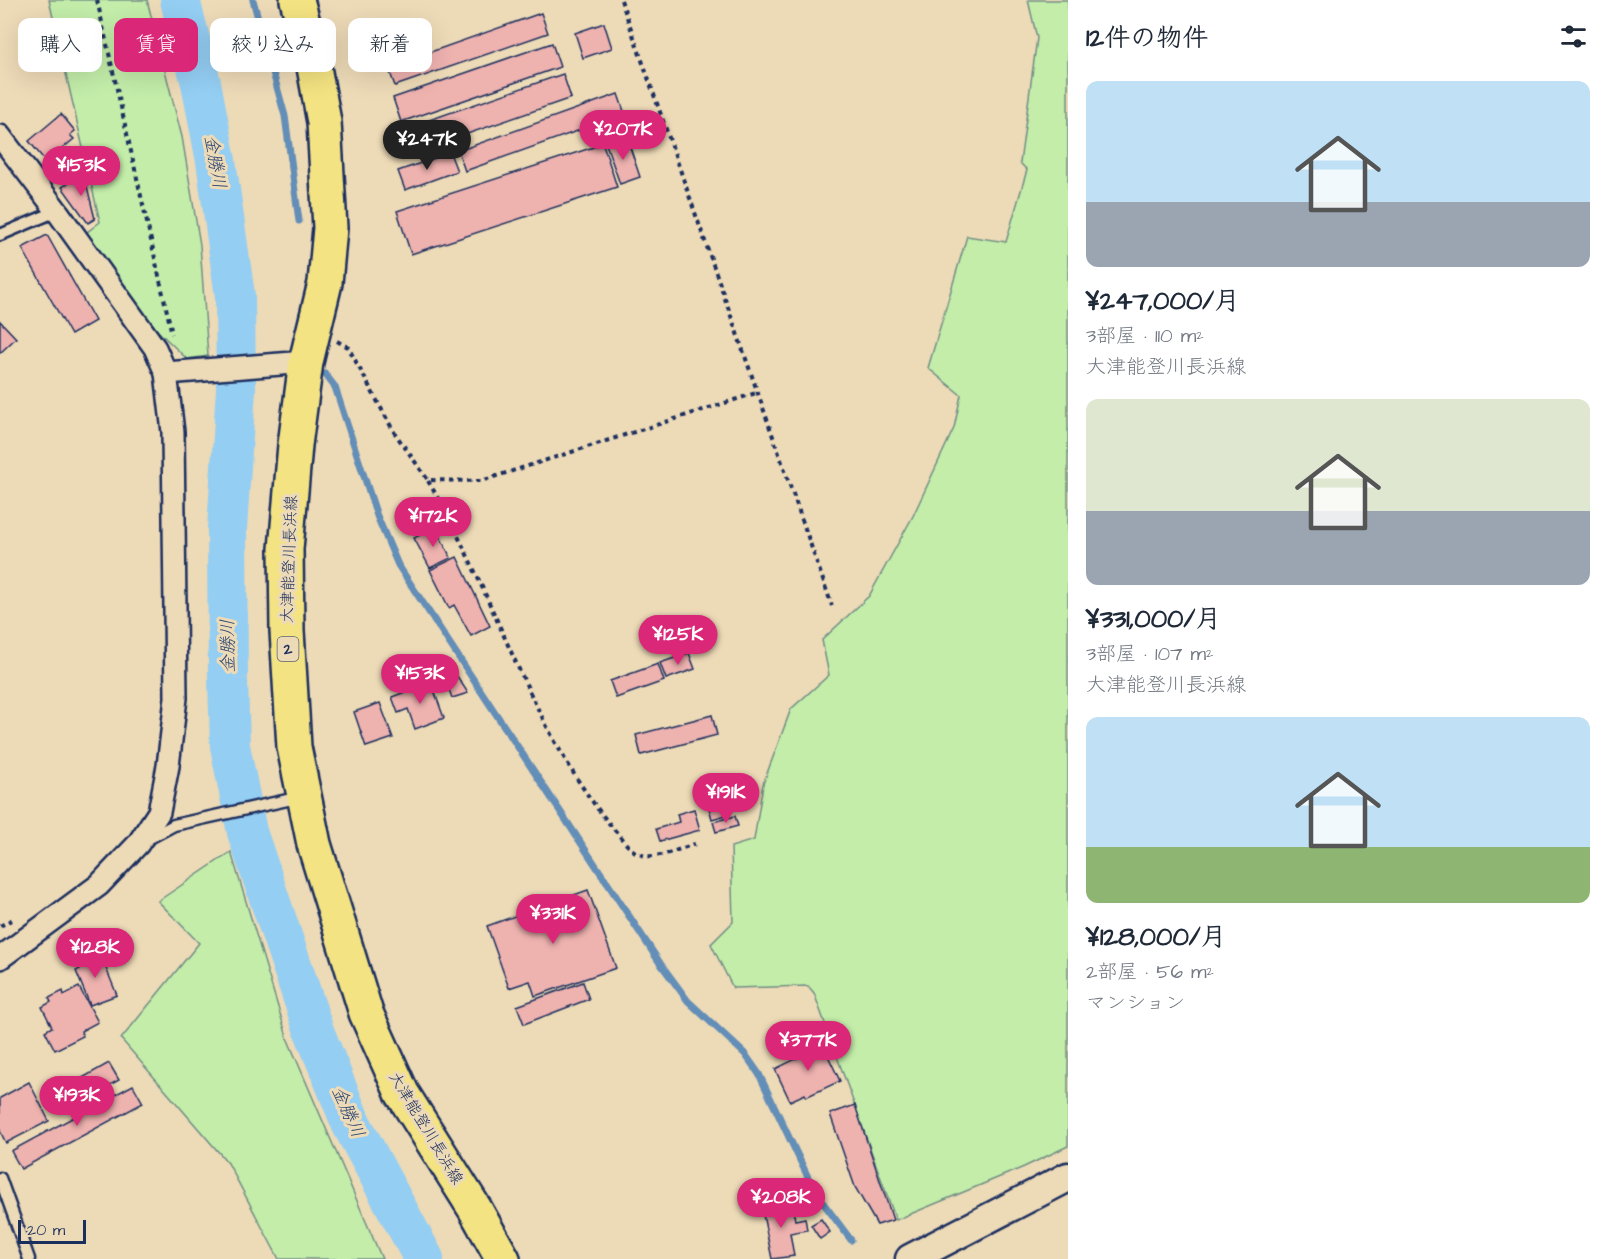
<!DOCTYPE html>
<html lang="ja">
<meta charset="utf-8">
<style>
:root{--surface:#fff;--page:#f2f2f3;--text:#1f2937;--muted:#747a83;--accent:#db2777}
body{margin:0;font-family:"Architects Daughter","Klee One",sans-serif;background:var(--page);color:var(--text);height:100vh;display:flex;flex-direction:column;font-size:22px;white-space:nowrap}
*{box-sizing:border-box;margin:0}
p{font-size:20px;color:var(--muted)}
.icon{flex:none;width:33px;height:33px;fill:none;stroke:currentColor;stroke-width:2;stroke-linecap:round;stroke-linejoin:round}
.map{position:relative;flex:1;overflow:hidden}
.details{display:flex;flex-direction:column;background:var(--surface);width:540px}
.details>*{flex:none}
.banner{position:absolute;left:18px;top:18px;width:570px;height:54px;display:flex;gap:12px}
.scale{position:absolute;left:18px;bottom:15px;width:68px;box-sizing:border-box;padding-left:6px;border:3px solid #1b2f5e;border-top:0;font-size:16px;line-height:21px;white-space:nowrap;color:#1b2f5e;-webkit-text-stroke:4px #eddab7;paint-order:stroke}
.price{position:absolute;translate:-50% -51px;padding:0 14px;border-radius:21px;background:var(--accent);color:#fff;font-size:20px;line-height:39px;filter:drop-shadow(0 2px 3px #0008)}
.price::after{content:'';position:absolute;left:50%;top:36px;width:18px;height:14px;margin-left:-9px;background:inherit;clip-path:polygon(0 0,100% 0,50% 100%)}
.price.on{background:#222;color:#fff}
ul{padding:0;list-style:none}
li{display:grid;align-content:center;gap:12px;height:318px;padding:0 18px}
li span{display:grid;place-items:center;height:186px;border-radius:12px;color:#555}
li>.icon{margin-inline-start:auto}
span .icon{width:108px;height:108px;fill:#fffc;stroke-width:1}
li b{font-size:26px}
h2{display:flex;justify-content:space-between;align-items:center;height:72px;padding:0 18px;font-size:26px}
.tag{padding:0 21px;border-radius:12px;background:var(--surface);box-shadow:0 6px 24px #0002;font-size:21px;line-height:54px}
.tag.on{background:var(--accent);color:#fff}
main{display:flex;flex:1;min-height:0}
.map>svg:first-child{display:block}
</style>
<main>
<div class="map">
<svg width="1068" height="1259" viewBox="0 0 1068 1259">
<rect width="100%" height="100%" fill="#eddab7"/>
<filter id="ink" filterUnits="userSpaceOnUse"><feTurbulence type="fractalNoise" baseFrequency=".0167" numOctaves="2"/><feDisplacementMap in="SourceGraphic" scale="12" xChannelSelector="R" yChannelSelector="G"/><feConvolveMatrix kernelMatrix="1 2 1 2 8 2 1 2 1" color-interpolation-filters="sRGB"/></filter>
<g filter="url(#ink)">
<!-- green -->
<g fill="#c3eda9" stroke="#6f8e84" stroke-width="1.5">
<path d="M49,0H147L182,137L200,245L208,356L187,359L134,308L86,233L100,222Z"/>
<path d="M1028,0H1068V1146L1024,1167L896,1220L814,993L808,986L733,988L711,944L733,922L731,847L754,840L763,784L791,709L829,675L822,640L869,596L913,516L954,428L961,395L928,368L967,236L1006,242L1027,170L1020,163L1037,38Z"/>
<path d="M231,852L288,1040L382,1259H279L228,1163L121,1039L199,943L158,901Z"/>
</g>
<g fill="none" stroke-linecap="round" stroke-linejoin="round">
<!-- stream -->
<g stroke="#648eb7" stroke-width="7">
<path d="M253,0L285,116L299,221"/>
<path d="M325,374L335,387L377,516L398,565L660,963L688,1001L745,1054L759,1074L815,1192L851,1240"/>
</g>
<!-- river -->
<path stroke="#94cef3" stroke-width="40" d="M180,0L201,83L216,161L235,296L236,389L227,529L228,679L230,746L247,832L314,1031L351,1123L424,1259"/>
</g>
<!-- building -->
<g fill="#eeb2af" stroke="#1b2f5e" stroke-width="1.5">
<path d="M541,13L548,33L395,86L388,67Z"/>
<path d="M604,23L612,48L583,58L575,33Z"/>
<path d="M552,43L560,67L401,122L393,98Z"/>
<path d="M563,74L571,98L412,153L403,129Z"/>
<path d="M618,94L625,114L465,171L458,151Z"/>
<path d="M61,114L75,131L70,135L74,139L46,162L29,141Z"/>
<path d="M627,138L640,177L620,184L606,144Z"/>
<path d="M603,144L617,187L411,254L397,211Z"/>
<path d="M450,153L457,171L405,190L398,171Z"/>
<path d="M84,174L95,219L88,223L62,187Z"/>
<path d="M47,235L95,321L71,335L22,248Z"/>
<path d="M0,321L16,338L0,353Z"/>
<path d="M435,527L451,558L430,568L414,538Z"/>
<path d="M457,557L490,626L471,636L454,605L449,608L430,570Z"/>
<path d="M689,653L695,669L666,679L660,663Z"/>
<path d="M658,664L664,681L616,698L610,681Z"/>
<path d="M455,673L468,693L452,698L444,676Z"/>
<path d="M431,682L444,718L415,729L408,709L398,713L392,697Z"/>
<path d="M380,703L393,738L366,747L354,712Z"/>
<path d="M712,715L717,735L641,755L636,735Z"/>
<path d="M723,804L726,815L712,819L709,808Z"/>
<path d="M694,809L700,830L660,841L656,829L679,822L677,814Z"/>
<path d="M735,816L738,826L716,832L713,822Z"/>
<path d="M588,890L616,968L535,996L530,981L509,988L487,926Z"/>
<path d="M99,951L117,995L90,1005L76,971L80,969L76,960Z"/>
<path d="M583,982L589,999L524,1024L517,1006Z"/>
<path d="M79,987L98,1022L81,1031L83,1036L55,1050L45,1031L52,1027L42,1007L51,1002L49,998L63,991L64,995Z"/>
<path d="M820,1039L840,1081L806,1097L805,1094L790,1101L775,1069L800,1057L797,1050Z"/>
<path d="M109,1063L119,1080L61,1112L52,1095Z"/>
<path d="M29,1082L49,1121L6,1143L0,1131V1098Z"/>
<path d="M133,1085L143,1103L21,1169L11,1151Z"/>
<path d="M855,1105L893,1220L877,1225L855,1187L830,1114Z"/>
<path d="M777,1202L778,1211L793,1208L795,1220L805,1218L807,1230L790,1233L794,1256L772,1259L761,1205Z"/>
<path d="M821,1219L830,1232L820,1239L811,1225Z"/>
</g>
<g fill="none" stroke-linecap="round" stroke-linejoin="round">
<!-- lane casing -->
<g stroke="#1b2f5e" stroke-width="15">
<g id="lane">
<path d="M0,235L57,211"/>
<path d="M146,840L174,825L301,797"/>
<path d="M0,1178L29,1259"/>
</g>
</g>
<!-- street casing -->
<g stroke="#1b2f5e" stroke-width="26">
<g id="street">
<path d="M0,136L57,211L155,348L166,373L306,362"/>
<path d="M0,958L99,885L138,844L159,812L168,766L176,698L173,432L166,373"/>
</g>
</g>
<!-- secondary casing -->
<g stroke="#1b2f5e" stroke-width="33">
<path id="secondary" d="M910,1259L1068,1177"/>
</g>
<!-- primary casing -->
<g stroke="#1b2f5e" stroke-width="38">
<path id="primary" d="M297,0L312,56L324,122L330,228L325,283L306,362L295,445L286,549L287,631L294,747L314,844L366,1013L402,1093L475,1209L503,1259"/>
</g>
<!-- path -->
<g stroke="#1b2f5e" stroke-width="4" stroke-dasharray="4.5 4.5" stroke-linecap="butt">
<path d="M97,0L172,334"/>
<path d="M621,0L832,606"/>
<path d="M337,341L348,347L394,432L428,480L481,481L756,393"/>
<path d="M428,481C496,594 531,734 618,834C624,842 632,852 642,855C656,860 681,848 695,844"/>
<path d="M0,926L15,918"/>
</g>
<!-- lane -->
<use href="#lane" stroke="#eddab7" stroke-width="10"/>
<!-- street -->
<use href="#street" stroke="#eddab7" stroke-width="21"/>
<!-- secondary -->
<use href="#secondary" stroke="#eddab7" stroke-width="28"/>
<!-- primary -->
<use href="#primary" stroke="#f4e382" stroke-width="33"/>
</g>
</g>
<g text-anchor="middle" dominant-baseline="central" stroke-width="6" stroke-linejoin="round" paint-order="stroke">
<!-- shield labels -->
<rect fill="#eddab7" stroke="#5a6279" stroke-width="1.5" x="277.5" y="637" width="21" height="24" rx="4.5"/>
<g font-size="15" font-weight="bold" fill="#1b2f5e">
<text x="288" y="649">2</text>
</g>
<!-- street labels -->
<g font-size="16" fill="#1b2f5e" stroke="#eddab7">
<text transform="translate(289 559) rotate(-88)">大津能登川長浜線</text>
<text transform="translate(426 1128) rotate(59)">大津能登川長浜線</text>
</g>
<!-- water labels -->
<g font-size="18" font-style="italic" fill="#2d4774" stroke="#eddab7">
<text transform="translate(215 162) rotate(80)">金勝川</text>
<text transform="translate(228 646) rotate(-91)">金勝川</text>
<text transform="translate(348 1112) rotate(66)">金勝川</text>
</g>
</g>
</svg>
<div class="scale">20 m</div>
<b class="price" style="left:623px;top:161px">¥207K</b>
<b class="price on" style="left:427px;top:171px">¥247K</b>
<b class="price" style="left:81px;top:197px">¥153K</b>
<b class="price" style="left:433px;top:548px">¥172K</b>
<b class="price" style="left:678px;top:666px">¥125K</b>
<b class="price" style="left:420px;top:705px">¥153K</b>
<b class="price" style="left:726px;top:824px">¥191K</b>
<b class="price" style="left:553px;top:945px">¥331K</b>
<b class="price" style="left:95px;top:979px">¥128K</b>
<b class="price" style="left:808px;top:1072px">¥377K</b>
<b class="price" style="left:77px;top:1127px">¥193K</b>
<b class="price" style="left:781px;top:1229px">¥208K</b>
<div class="banner">
<a class="tag">購入</a>
<a class="tag on">賃貸</a>
<a class="tag">絞り込み</a>
<a class="tag">新着</a>
</div>
</div>
<section class="details">
<h2>12件の物件<svg class="icon" aria-label="filters" viewBox="0 0 24 24"><path d="M4 7h16M4 17h16"/><circle cx="9" cy="7" r="2"/><circle cx="15" cy="17" r="2"/></svg></h2>
<ul>
<li><span style="background:linear-gradient(#bfe0f5 65%,#9aa5b1 0)"><svg class="icon" aria-label="home" viewBox="0 0 24 24"><path d="M3 11l9-7 9 7M6 9v11h12V9"/></svg></span><div><b>¥247,000/月</b><p>3部屋 · 110 m²</p><p>大津能登川長浜線</p></div></li>
<li><span style="background:linear-gradient(#dfe7d0 60%,#9aa5b1 0)"><svg class="icon" aria-label="home" viewBox="0 0 24 24"><path d="M3 11l9-7 9 7M6 9v11h12V9"/></svg></span><div><b>¥331,000/月</b><p>3部屋 · 107 m²</p><p>大津能登川長浜線</p></div></li>
<li><span style="background:linear-gradient(#bfe0f5 70%,#8fb573 0)"><svg class="icon" aria-label="home" viewBox="0 0 24 24"><path d="M3 11l9-7 9 7M6 9v11h12V9"/></svg></span><div><b>¥128,000/月</b><p>2部屋 · 56 m²</p><p>マンション</p></div></li>
</ul>
</section>
</main>
